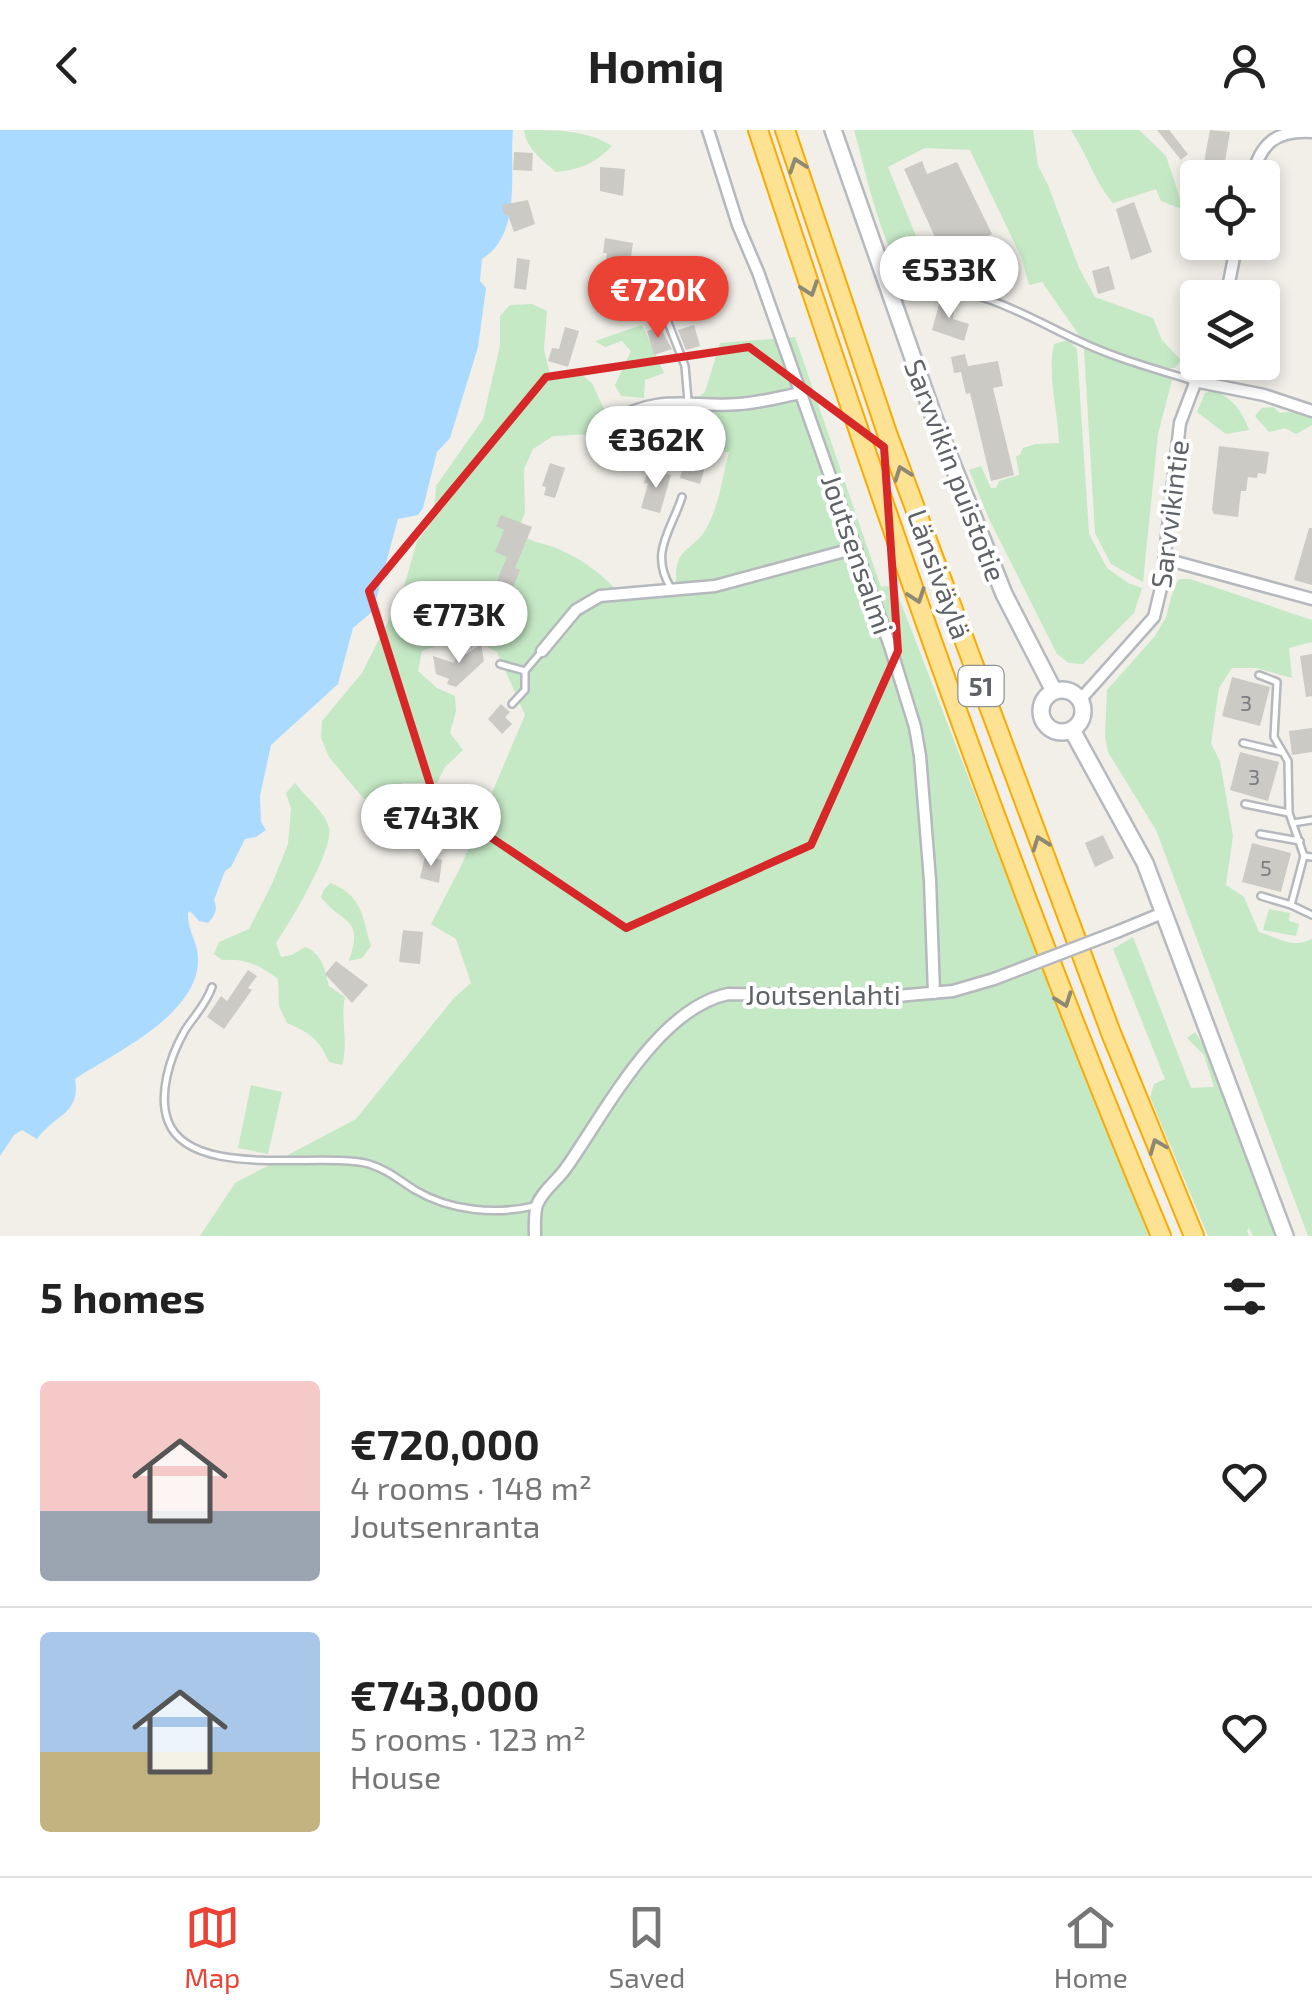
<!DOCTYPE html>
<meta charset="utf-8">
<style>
:root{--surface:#fff;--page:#f2f2f2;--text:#222;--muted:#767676;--line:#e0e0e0;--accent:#ea4335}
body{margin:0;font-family:"Exo 2",sans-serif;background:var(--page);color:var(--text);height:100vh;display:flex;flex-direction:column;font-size:38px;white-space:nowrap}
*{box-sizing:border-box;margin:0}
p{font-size:32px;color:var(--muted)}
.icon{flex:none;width:55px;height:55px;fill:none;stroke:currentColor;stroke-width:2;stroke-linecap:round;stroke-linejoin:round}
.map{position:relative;height:1106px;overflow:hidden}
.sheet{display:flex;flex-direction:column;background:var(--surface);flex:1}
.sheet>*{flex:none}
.fabs{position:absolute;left:1180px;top:30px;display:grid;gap:20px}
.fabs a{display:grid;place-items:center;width:100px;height:100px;border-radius:10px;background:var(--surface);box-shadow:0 5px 15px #0003;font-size:50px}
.price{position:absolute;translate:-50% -85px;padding:0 22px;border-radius:35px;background:#fff;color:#222;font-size:32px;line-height:65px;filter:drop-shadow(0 2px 5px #0008)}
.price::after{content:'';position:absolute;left:50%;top:60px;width:30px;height:22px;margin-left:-15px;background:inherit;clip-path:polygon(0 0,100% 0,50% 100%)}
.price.on{background:var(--accent);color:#fff}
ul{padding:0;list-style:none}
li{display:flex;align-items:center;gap:30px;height:250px;padding:0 40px}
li+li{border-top:2px solid var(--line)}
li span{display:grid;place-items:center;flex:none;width:280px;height:200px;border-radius:10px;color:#555}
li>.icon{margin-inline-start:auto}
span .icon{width:120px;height:120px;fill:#fffc;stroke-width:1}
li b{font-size:42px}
h2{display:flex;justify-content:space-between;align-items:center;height:120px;padding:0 40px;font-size:42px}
header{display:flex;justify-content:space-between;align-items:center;height:130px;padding:0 40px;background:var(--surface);font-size:45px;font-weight:700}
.tabs{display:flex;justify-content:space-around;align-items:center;height:140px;border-top:2px solid var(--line);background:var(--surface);font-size:28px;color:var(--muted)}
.tabs a{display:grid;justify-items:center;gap:5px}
.tabs .on{color:var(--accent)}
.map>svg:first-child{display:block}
</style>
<header><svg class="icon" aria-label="back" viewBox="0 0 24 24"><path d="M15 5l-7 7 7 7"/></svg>Homiq<svg class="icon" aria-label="person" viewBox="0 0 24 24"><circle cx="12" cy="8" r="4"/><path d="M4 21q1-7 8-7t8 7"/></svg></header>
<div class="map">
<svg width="1312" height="1106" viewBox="0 0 1312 1106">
<rect width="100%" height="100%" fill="#f1efe8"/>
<!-- green -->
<g fill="#c5e8c5">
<path d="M524,0C556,0 587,0 612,16C594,34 581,39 556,42C542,30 526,18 524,0Z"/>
<path d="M854,0H1033L1038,36L1048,55L1079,138L1095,167L1153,188L1162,210L1181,230L1175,238H1163L1091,213L1079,205L1042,152L1029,155L1022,129L970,20L925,18L888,37L935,153C928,152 919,152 912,148C883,132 864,33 854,0Z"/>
<path d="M1071,0H1139L1166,26L1184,80L1161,71L1156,59L1113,73C1094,51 1087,24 1071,0Z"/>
<path d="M532,174L547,181L544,220L550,244L578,242L592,253L608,288L592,304L553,306L533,319L524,339L525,382L518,402C530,413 541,412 556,418C582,429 606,446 623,468L678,466C669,410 694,428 710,391C720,370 723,344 729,322L690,320L663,297L705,262L720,213L795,207L881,457L894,455L1037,825L992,842L996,854L1042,838L1149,1106H200L235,1053L356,989L454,868L471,853L456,809L431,794L461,736L525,585L497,522L466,505L422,521L418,541L437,558L455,566L456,581L450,603L463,620L445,637L437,653H403L364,669L329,627L321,608L322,591L362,543L402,464L417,411L428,398L434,381L436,356L483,289L500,216V186L510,175Z"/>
<path d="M642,195L664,243L645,250L644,268L621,266L615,255L631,221L622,211L605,217L595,211Z"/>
<path d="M1068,210L1077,219L1089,404L1107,438L1128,453L1142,458L1134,483L1083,534L1069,533L1057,524L990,391L969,340L981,336L991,358H996L999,351L1019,345L1016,326L1020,325L1023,318L1036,314L1059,313C1058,280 1047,247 1054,214Z"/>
<path d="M1087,218L1172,250L1158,304L1143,452L1111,434L1095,403L1084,220Z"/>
<path d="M1213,260C1233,269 1241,279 1249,300L1226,304L1197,282L1205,263Z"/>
<path d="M1273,277L1280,283L1300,280L1312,288V295L1296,304L1285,298L1269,302L1255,286L1262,278Z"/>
<path d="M1179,449H1190L1312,490V512L1289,518L1292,548L1256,538H1232L1219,558L1211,613L1220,632L1233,706L1226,755L1244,767L1259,802C1278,808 1293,819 1312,809V1106H1308L1156,700L1108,622L1105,606L1107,560L1155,506L1166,487L1174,457Z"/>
<path d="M295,653C305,666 326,683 329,698C334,719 290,793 276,813L281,827L292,825L305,817C322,823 325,840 329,856L345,867C340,890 349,912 342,935L329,932C319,909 310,903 287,893L279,876L278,849C259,835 246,828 222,830L214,824L219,812L249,799L272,754L288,714L291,679L286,663Z"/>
<path d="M331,753C364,767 362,788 371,816L362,828L349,831C365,786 342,795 321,767L324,759Z"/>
<path d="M1269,779L1290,783L1289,791L1299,794L1296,806L1263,800Z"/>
<path d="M1133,807L1191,958L1214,957L1204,925L1187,908L1195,902L1208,922L1276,1106H1253L1249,1098L1247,1101L1249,1106H1208L1150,967L1154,954L1165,949L1113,819Z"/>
<path d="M251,955L282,962L268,1024L238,1018Z"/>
</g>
<!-- water -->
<path fill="#aadaff" d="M0,0H513C509,39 523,104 482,129L480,151L486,158L478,217L450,308L437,322L423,378L418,385L398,389L373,481L353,498L338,554L271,615L260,666L261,692L266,700L256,707L245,709L231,737L225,741L214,770C218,779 215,786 208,793L199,791L190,781L188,783C187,800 198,812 198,828C200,884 114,923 75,949C81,984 56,983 37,1009L22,1000L14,1005L0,1026Z"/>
<!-- building -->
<g fill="#cccac5">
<path d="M1157,0H1169L1188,24L1181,30Z"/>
<path d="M1210,0L1230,2L1223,43H1220L1219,48H1201Z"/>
<path d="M514,22L533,23L532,41L513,40Z"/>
<path d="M922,31L927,44L957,32L992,104L944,127L904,39Z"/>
<path d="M600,37L625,39L623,66L600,61Z"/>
<path d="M528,70L535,94L514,102L508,85H504L502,75Z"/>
<path d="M1134,72L1152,122L1131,130L1116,79Z"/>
<path d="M605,108L633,113L628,147L604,143L607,123H603Z"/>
<path d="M517,128L530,130L526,160L514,158Z"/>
<path d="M1109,136L1115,159L1098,164L1092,141Z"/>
<path d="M941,167L955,171L953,189L969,194L964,211L932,200Z"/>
<path d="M694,195L700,216L686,220L678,200Z"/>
<path d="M565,197L579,201L568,237L548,231L552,218L559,219Z"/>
<path d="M660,197L672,219L654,225L647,201Z"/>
<path d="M965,224L968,236L998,231L1003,256L993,258L1014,345L991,351L970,263L966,264L961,242L954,243L951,227Z"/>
<path d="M1219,316L1269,322L1266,344L1258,343L1257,348L1248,347L1246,361H1241L1238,387L1214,384L1212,380Z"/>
<path d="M550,333L565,338L555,368L544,365L546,357L542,356Z"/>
<path d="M684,334L704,340L700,354L680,348Z"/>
<path d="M652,340L671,345L660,383L641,378L648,354L644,353L647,344L651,345Z"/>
<path d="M501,385L532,397L515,438L520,440L512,460L496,453L507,427L495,422L504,400L496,396Z"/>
<path d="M1309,398H1312V455L1294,450Z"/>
<path d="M481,514L484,531L456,557L447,554L449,549L436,544L433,526L454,533L458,521L467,524Z"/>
<path d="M1312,524V566L1306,567L1300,526Z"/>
<path d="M1232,547L1270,557L1260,596L1222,586Z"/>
<path d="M501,574L510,582L505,587L512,594L502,604L488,589Z"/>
<path d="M1312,598V622L1292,625L1289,601Z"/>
<path d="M1240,622L1279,632L1268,671L1230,660Z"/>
<path d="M1103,705L1114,728L1095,737L1085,713Z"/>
<path d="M1252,713L1291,723L1281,762L1242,752Z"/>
<path d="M425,726L442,730L439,753L420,748Z"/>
<path d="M403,800L423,802L420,834L399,832Z"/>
<path d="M336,831L368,855L352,873L325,844Z"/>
<path d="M248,840L257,846L248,858L252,860L224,899L207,887L221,866L227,871Z"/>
</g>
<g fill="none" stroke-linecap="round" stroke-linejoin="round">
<!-- lane casing -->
<g stroke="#b5b8bc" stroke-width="10">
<g id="lane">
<path d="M895,160C958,145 1022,184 1077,210C1114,228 1155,239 1194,251"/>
<path d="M662,177L685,236L688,271"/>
<path d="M671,458C649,423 671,401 682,367"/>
<path d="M500,534L525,541"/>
<path d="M1259,545L1277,552L1274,607L1288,631L1289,683L1304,726L1312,727"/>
<path d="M512,574L525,560V541L542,521"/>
<path d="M1243,613L1281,622"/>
<path d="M1245,674L1289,683"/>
<path d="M1293,693L1312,690"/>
<path d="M1260,704L1300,711"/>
<path d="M1261,766L1291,775L1304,726"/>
<path d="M1291,775L1312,785"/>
<path d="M212,857C206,875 193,887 184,902C170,927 158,964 168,991C190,1051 322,1021 369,1034C388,1040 399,1050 415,1060C450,1081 496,1085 534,1076"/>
</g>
</g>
<!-- street casing -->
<g stroke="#b5b8bc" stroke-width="15">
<g id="street">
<path d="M708,0L738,95L758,142L890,516L915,597L920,626L930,750L934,863"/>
<path d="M1252,48C1260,13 1276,0 1312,2"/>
<path d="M1226,168L1237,112"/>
<path d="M1194,251L1264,265L1312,281"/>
<path d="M616,291C657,263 694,278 739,274C759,273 780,267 801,263"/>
<path d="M1165,429L1312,469"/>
<path d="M542,521L576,480L600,466L715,456L856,418"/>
<path d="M1080,570L1154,487L1161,458L1180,293L1203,232"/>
<path d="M1119,801L1165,782"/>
<path d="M535,1106C535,1096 534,1084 537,1075C542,1061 558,1050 566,1038C605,983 657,879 728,864L897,866L953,861L994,849"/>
</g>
</g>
<!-- secondary casing -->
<g stroke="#b6babf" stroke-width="20">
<g id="secondary">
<path d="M833,0L934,288L1004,464L1054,561"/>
<circle cx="1062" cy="581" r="21"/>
<path d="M1072,600L1145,733L1285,1106"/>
</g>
</g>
<!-- highway casing -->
<g stroke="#f9ab00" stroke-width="22">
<g id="highway">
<path d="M758,0C881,373 1009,745 1161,1106"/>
<path d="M785,0L887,303L1111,903L1194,1106"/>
</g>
</g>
<!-- lane -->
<use href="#lane" stroke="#fff" stroke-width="5"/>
<!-- street -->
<use href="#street" stroke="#fff" stroke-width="10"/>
<!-- secondary -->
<use href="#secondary" stroke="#fff" stroke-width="15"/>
<!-- highway -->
<use href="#highway" stroke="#fde293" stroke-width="18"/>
<!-- street-bridge casing -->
<g stroke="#b5b8bc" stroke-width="15" stroke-linecap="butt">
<path id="street-bridge" d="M994,849L1119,801"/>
</g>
<!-- street-bridge -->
<use href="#street-bridge" stroke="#fff" stroke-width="10"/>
</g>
<!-- one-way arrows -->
<defs><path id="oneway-chevron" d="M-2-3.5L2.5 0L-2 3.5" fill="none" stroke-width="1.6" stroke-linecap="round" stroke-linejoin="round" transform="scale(2.5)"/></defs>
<g stroke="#8e8975">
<use href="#oneway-chevron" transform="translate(797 35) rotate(-109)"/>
<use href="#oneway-chevron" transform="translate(810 159) rotate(71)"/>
<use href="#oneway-chevron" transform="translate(902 343) rotate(-110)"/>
<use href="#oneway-chevron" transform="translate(917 466) rotate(71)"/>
<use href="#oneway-chevron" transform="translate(1040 713) rotate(-110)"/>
<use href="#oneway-chevron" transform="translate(1064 870) rotate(70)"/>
<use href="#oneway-chevron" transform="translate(1157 1016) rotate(-112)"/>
</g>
<!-- marked area -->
<path fill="none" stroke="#d62828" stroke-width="8" stroke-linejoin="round" d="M749,217L884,317L898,521L811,715L626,798L435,670L369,461L546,247Z"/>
<g text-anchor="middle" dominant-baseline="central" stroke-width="8" stroke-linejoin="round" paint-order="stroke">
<!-- number labels -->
<g font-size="22" fill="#7a7d7f">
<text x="1246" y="572">3</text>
<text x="1254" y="646">3</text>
<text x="1266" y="737">5</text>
</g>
<!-- shield labels -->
<rect fill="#fff" stroke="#8f9295" stroke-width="2.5" x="958.5" y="536" width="45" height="40" rx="8"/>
<g font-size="25" font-weight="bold" fill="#5f6368">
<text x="981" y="556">51</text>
</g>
<!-- street labels -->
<g font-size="28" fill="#5f6368" stroke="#fff">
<text transform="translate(956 340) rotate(69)">Sarvvikin puistotie</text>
<text transform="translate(1169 384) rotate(-83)">Sarvvikintie</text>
<text transform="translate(858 424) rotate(71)">Joutsensalmi</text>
<text transform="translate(940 444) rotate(70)">Länsiväylä</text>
<text x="823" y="864">Joutsenlahti</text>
</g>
</g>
</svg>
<div class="fabs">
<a><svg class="icon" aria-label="locate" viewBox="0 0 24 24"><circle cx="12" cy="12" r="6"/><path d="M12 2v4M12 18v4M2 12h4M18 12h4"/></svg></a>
<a><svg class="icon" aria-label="layers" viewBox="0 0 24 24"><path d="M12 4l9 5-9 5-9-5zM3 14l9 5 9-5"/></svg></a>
</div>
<b class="price" style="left:949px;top:191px">€533K</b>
<b class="price on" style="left:658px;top:211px">€720K</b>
<b class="price" style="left:656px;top:361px">€362K</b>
<b class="price" style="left:459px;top:536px">€773K</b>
<b class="price" style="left:431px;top:739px">€743K</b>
</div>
<section class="sheet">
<h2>5 homes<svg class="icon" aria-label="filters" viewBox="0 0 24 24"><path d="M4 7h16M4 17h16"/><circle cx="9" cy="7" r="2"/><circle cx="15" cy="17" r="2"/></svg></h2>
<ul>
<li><span style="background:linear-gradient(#f6c9c9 65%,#9aa5b1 0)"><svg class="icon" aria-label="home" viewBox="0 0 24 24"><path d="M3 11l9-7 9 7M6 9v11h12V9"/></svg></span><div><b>€720,000</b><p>4 rooms · 148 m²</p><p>Joutsenranta</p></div><svg class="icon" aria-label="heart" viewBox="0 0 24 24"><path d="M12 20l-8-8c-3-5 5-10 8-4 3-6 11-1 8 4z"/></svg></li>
<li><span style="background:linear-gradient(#a9c7e8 60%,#c2b280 0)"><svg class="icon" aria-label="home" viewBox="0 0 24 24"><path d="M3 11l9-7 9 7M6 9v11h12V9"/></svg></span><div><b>€743,000</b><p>5 rooms · 123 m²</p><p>House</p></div><svg class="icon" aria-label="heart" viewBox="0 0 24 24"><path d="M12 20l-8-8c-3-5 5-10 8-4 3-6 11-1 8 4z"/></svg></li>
</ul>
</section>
<nav class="tabs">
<a class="on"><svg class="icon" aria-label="map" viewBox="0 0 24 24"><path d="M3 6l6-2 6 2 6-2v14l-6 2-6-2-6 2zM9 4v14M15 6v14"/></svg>Map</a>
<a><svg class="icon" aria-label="saved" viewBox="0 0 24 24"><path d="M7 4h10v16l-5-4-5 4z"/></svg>Saved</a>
<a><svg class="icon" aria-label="home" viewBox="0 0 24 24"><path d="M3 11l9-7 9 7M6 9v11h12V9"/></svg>Home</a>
</nav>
